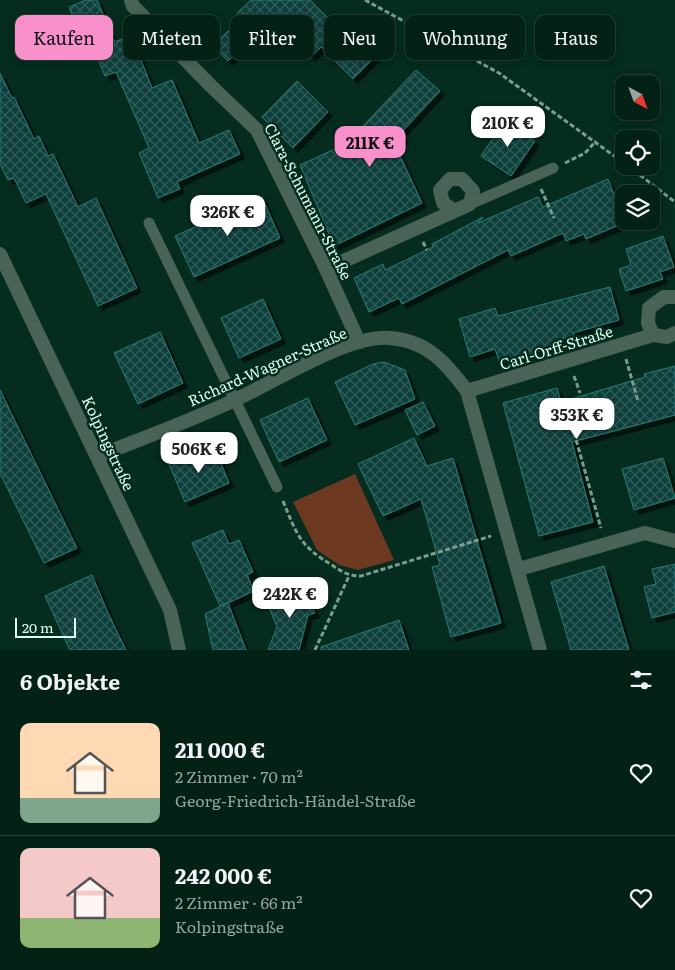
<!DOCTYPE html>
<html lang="de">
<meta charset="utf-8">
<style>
:root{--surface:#042116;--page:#122e23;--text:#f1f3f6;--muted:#97a3a1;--line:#253e35;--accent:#f890cc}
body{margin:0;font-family:Literata,serif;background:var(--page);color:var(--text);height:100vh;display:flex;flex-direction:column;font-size:19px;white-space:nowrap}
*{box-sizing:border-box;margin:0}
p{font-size:16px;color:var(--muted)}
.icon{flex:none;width:28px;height:28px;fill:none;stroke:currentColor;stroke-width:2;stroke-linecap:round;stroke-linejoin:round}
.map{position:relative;height:650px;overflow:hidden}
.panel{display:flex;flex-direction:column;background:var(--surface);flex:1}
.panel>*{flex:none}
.guide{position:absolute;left:15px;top:15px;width:645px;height:45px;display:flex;gap:10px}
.needle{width:32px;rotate:139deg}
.controls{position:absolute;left:615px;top:75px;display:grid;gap:10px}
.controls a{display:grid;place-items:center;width:45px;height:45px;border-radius:10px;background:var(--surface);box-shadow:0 2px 8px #0003,0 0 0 1px var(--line);font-size:25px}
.scale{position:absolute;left:15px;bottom:12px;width:61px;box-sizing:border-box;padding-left:5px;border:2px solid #dbfded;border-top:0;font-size:14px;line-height:18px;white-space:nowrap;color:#dbfded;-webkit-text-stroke:4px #052c1e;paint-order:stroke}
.price{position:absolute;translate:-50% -42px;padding:0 11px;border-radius:10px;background:#fff;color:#222;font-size:16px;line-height:32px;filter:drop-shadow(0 1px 2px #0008)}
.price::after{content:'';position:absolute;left:50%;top:30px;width:15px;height:11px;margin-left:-8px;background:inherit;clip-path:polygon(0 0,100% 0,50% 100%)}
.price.current{background:var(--accent);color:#111}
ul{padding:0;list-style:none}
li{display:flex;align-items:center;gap:15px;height:125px;padding:0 20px}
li+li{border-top:1px solid var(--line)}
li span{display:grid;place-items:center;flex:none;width:140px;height:100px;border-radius:10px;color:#555}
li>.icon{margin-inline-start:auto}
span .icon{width:60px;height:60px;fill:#fffc;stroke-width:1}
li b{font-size:21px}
h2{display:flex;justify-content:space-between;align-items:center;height:60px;padding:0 20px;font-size:21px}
.pill{padding:0 18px;border-radius:10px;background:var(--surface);box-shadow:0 2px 8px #0003,0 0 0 1px var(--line);font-size:18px;line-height:45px}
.pill.current{background:var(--accent);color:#111}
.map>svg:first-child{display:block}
</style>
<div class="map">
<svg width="675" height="650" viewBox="0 0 675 650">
<defs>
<pattern id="building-cross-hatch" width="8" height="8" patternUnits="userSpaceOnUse" patternTransform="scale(1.25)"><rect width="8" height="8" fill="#0e413c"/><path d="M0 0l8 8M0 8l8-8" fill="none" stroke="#305d58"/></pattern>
<filter id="shadow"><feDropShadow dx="4.5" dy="4.5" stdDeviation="0" flood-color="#0009"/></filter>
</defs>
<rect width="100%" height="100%" fill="#052c1e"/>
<!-- green -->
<path fill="#6d3920" d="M355,474L394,560L358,570L339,565L317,550L293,502Z"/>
<!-- building -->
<g fill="url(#building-cross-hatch)" stroke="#257d74" filter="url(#shadow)">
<path d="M86,0H97L115,42L131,35L152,88L172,80L199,143L229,130L240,154L177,182L180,189L158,198L139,153L149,148L116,72L105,76L87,32L80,35L69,7Z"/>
<path d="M251,0H310L352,42L358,36L377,55L353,79L321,47L311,57L272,19L228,61L213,46L242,17L237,13Z"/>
<path d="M416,70L440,91L400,134L404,138L396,147L422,203L334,246L300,165L346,144Z"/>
<path d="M0,73L12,98L14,97L34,139L39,136L48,156L53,154L78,207L96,198L137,288L98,306L46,194L26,203L14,178L8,180L0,164Z"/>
<path d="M297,81L328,112L293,148L262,117Z"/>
<path d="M505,120L535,141L511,176L481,156Z"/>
<path d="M608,179L624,221L626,222L586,239L584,234L566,241L563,233L511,256L508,250L402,304L399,298L369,312L354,278L383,264L385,270L433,247L432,244L483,217L478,223L538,197L543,207Z"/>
<path d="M262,197L280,238L194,277L175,236Z"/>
<path d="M663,236L674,267L660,272L663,279L626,291L619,269L631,265L626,249Z"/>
<path d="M610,287L619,320L573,333L574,335L560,339L561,345L500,363L495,349L470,357L459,319L495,308L498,316Z"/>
<path d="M263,299L281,339L239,358L221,318Z"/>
<path d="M160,332L183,383L138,404L114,353Z"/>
<path d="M384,362L405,370L415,399L355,425L335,382L373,364Z"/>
<path d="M675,366V415L572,442L593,522L539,536L503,403L557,388L561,402L645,377L644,374Z"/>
<path d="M0,390L77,548L44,563L0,473Z"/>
<path d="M308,398L327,440L279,462L260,420Z"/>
<path d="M423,402L435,426L417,435L405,410Z"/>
<path d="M414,438L427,466L453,458L501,623L451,637L432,567L440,565L421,499L383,516L358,464Z"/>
<path d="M214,446L229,483L185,502L169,464Z"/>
<path d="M663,458L675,498L634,510L622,469Z"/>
<path d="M223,530L229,544L239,540L253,572L247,575L254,591L228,603L246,650H213L205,614L227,603L220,606L192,543Z"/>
<path d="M675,564V612L652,618L644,587L656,584L652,569Z"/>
<path d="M604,566L629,650H571L551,582Z"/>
<path d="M92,575L108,613L126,650H70L45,596Z"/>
<path d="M301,586L315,613L308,615L299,650H268L277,627L267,602Z"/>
<path d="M399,620L409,650H321V647Z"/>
</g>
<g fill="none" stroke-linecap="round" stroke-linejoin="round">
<!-- path -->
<g stroke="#799e8e" stroke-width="3" stroke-dasharray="5 2.5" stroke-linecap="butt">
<path d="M365,0L499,73L624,163"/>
<path d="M565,163L585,153L596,141"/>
<path d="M628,166L675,202"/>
<path d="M541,189L554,218"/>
<path d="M423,242L427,250"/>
<path d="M626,359L638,401"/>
<path d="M574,376L580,393"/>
<path d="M566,404L601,528"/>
<path d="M283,501C297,535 300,546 332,565C342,572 349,576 361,576L491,536"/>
<path d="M315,650L349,576"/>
</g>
<!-- service -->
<g stroke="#496357" stroke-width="11">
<path d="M470,204L553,168"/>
<path d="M149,223L277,487"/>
</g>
<!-- minor -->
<g stroke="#496357" stroke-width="14">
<path d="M131,0L133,6L211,86L257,130L326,269L359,342"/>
<path d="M0,254L170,610L179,650"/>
<path d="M326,269L470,204L473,191L462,179H450L440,190L443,203L455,211"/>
<path d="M653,335L648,323L649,308L664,297H675"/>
<path d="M467,391L653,335L667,337L675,333"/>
<path d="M98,456C143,438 190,421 235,400C274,382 347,335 389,338C427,340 446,363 467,391L540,650"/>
<path d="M519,569L645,533L675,541"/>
</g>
</g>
<g text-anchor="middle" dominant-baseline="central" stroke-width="5" stroke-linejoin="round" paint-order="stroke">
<!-- street labels -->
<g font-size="15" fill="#dbfded" stroke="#052c1e">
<text transform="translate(309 201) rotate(63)">Clara-Schumann-Straße</text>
<text transform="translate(556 347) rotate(-17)">Carl-Orff-Straße</text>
<text transform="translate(267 366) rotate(-24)">Richard-Wagner-Straße</text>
<text transform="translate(109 443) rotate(65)">Kolpingstraße</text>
</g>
</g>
</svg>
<div class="controls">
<a><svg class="needle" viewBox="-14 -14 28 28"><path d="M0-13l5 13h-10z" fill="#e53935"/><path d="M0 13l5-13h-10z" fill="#97a3a1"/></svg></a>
<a><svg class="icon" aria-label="locate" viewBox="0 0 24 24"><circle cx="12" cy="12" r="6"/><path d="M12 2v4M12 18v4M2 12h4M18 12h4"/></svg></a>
<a><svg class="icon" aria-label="layers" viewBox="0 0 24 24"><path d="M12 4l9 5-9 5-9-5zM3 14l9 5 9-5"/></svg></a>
</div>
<div class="scale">20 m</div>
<b class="price" style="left:508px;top:148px">210K €</b>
<b class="price current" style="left:370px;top:168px">211K €</b>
<b class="price" style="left:228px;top:237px">326K €</b>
<b class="price" style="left:577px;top:440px">353K €</b>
<b class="price" style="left:199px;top:474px">506K €</b>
<b class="price" style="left:290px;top:619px">242K €</b>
<div class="guide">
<a class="pill current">Kaufen</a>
<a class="pill">Mieten</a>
<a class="pill">Filter</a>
<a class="pill">Neu</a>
<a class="pill">Wohnung</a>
<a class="pill">Haus</a>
</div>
</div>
<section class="panel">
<h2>6 Objekte<svg class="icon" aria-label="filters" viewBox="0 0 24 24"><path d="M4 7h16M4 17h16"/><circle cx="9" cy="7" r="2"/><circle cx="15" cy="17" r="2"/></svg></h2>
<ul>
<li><span style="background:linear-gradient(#ffd9b3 75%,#7fa58c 0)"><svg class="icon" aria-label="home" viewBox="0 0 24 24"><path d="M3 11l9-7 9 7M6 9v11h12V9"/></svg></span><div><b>211 000 €</b><p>2 Zimmer · 70 m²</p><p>Georg-Friedrich-Händel-Straße</p></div><svg class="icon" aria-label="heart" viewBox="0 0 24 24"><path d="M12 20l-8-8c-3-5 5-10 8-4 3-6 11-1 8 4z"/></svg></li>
<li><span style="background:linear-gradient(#f6c9c9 70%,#8fb573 0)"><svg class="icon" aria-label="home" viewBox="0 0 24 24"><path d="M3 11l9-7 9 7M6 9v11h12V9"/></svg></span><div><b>242 000 €</b><p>2 Zimmer · 66 m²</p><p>Kolpingstraße</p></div><svg class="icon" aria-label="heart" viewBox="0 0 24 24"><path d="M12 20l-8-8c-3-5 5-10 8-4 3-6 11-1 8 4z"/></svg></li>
</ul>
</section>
